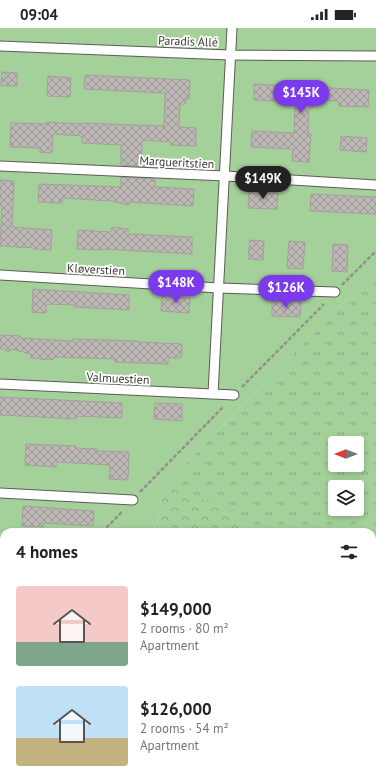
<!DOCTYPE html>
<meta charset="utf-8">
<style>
:root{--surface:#fff;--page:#f2f2f2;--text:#222;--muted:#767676;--accent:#7c3aed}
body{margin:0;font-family:"PT Sans",sans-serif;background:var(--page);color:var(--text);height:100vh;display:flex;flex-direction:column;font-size:15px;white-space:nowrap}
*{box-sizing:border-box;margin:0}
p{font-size:13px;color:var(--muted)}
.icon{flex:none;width:22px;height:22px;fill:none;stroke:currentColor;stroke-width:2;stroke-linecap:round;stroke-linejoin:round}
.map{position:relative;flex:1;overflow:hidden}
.details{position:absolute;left:0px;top:500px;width:376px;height:256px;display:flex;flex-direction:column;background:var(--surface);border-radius:12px 12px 0 0;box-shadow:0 2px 6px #0003}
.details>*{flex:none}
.needle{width:26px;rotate:270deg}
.tools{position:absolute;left:328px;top:408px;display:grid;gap:8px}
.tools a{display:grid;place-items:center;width:36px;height:36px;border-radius:4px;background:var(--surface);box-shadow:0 2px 6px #0003;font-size:20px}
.price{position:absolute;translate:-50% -34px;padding:0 9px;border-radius:14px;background:var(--accent);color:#fff;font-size:13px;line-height:26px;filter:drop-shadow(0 1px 2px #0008)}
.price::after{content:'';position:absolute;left:50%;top:24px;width:12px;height:9px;margin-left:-6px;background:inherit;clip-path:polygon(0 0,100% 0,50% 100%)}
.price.selected{background:#222;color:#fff}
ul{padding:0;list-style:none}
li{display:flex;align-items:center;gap:12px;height:100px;padding:0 16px}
li span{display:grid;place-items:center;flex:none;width:112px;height:80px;border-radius:4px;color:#555}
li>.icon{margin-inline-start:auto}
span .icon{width:48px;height:48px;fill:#fffc;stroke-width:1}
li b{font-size:17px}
h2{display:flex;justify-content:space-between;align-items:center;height:48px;padding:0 16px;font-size:17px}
.status{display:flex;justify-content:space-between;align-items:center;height:28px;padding:0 20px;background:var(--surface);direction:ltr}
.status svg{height:11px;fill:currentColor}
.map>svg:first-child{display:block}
</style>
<div class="status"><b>09:04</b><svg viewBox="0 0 49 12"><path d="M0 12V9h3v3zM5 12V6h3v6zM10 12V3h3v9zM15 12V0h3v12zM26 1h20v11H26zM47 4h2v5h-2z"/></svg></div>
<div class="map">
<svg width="376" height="756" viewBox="0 0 376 756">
<defs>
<pattern id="grass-tufts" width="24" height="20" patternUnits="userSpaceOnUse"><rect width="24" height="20" fill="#a4d19a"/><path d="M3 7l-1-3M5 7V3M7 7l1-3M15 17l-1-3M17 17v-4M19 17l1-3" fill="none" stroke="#87ab7f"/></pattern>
<pattern id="forest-crowns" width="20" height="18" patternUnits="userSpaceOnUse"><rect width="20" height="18" fill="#a4d19a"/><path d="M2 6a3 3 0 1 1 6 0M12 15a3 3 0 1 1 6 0" fill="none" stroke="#87ab7f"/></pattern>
<pattern id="building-cross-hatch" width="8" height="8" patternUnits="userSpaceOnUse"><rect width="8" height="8" fill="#bdb8b5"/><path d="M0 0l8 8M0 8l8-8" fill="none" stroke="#9b9794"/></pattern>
</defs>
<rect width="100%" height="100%" fill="#e5e0dd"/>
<!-- grass -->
<g fill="url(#grass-tufts)" fill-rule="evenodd">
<path d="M376,241V675L372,674V504H239L242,495L164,458ZM335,415H357V437H335ZM335,459H357V481H335Z"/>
<path d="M0,579L4,580V752H36L32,756H0Z"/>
</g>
<!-- forest -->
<g fill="url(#forest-crowns)">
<path d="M164,458L233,482L242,495L239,504H156Z"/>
<path d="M36,752H316L311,756H32Z"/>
</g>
<!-- garden -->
<path fill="#a4d19a" d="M0,0H376V241L164,458L156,504H4V569L0,568Z"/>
<!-- building -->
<g fill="url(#building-cross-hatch)" stroke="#a49f9c">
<path d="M2,44L17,45V58H1Z"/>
<path d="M85,47L190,52L189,71H186L185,76H180L179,99L196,100V118L171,117V114L142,112V136L155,137V139L121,137V117L82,115V108L53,106L52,125L40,124V120L10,119L11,95L47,96V94L83,96V95L164,98L165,65L84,61Z"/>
<path d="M48,48L71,50L70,69L47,68Z"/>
<path d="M254,56L369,62L368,79L339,78V73L313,71V80H309L308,106H311L309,134L292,133L293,121L251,119L252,103L294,105L295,74L254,72Z"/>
<path d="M341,108L367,110L366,124L340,122Z"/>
<path d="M121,149L155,151V159L194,161L193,178L129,174V177L111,173L62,170V175L38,174L39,156L121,159Z"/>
<path d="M0,152L14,153L12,199L52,202L51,222L34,221V220L0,218L2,177H0Z"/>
<path d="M249,164L278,165L277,181L248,180Z"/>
<path d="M311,166L376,169V186L310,183Z"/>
<path d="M112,199L128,201V206L192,209V226L102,221V222L77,221L78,202L111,204Z"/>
<path d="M250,212L264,213L263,232L248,231Z"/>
<path d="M289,213L305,214L303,241L287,240Z"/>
<path d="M333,216L348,217L347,244L332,243Z"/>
<path d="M33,261L129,267V282L74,279V277L46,276V285L32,284Z"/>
<path d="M162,268L190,270L189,285L161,283Z"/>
<path d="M272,273L301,274L300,289L272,288Z"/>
<path d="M0,307L20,308V310L73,313V311L138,313V314L182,316L181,330H168V336L115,334V331L53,329V332L31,330V326L11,321L9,324L0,320Z"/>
<path d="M0,369L122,375V390L77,388L76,391L0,387Z"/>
<path d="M155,375L182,376V393L154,391Z"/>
<path d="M26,416L76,418L75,420L97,421V423L129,424L128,450L127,452L109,451L110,437L56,434V439L25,437Z"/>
<path d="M23,478L94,483L93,498L44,495L43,499L22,498Z"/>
</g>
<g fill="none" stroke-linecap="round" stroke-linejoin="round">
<!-- lane casing -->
<g stroke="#5e5a58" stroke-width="11">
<g id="lane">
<path d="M0,18L230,27L376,28"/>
<path d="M0,138L225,148L376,157"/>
<path d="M0,247L219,260L335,264"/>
<path d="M0,356L234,367"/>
<path d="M213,366L232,0"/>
<path d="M0,465L133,472"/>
</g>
</g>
<!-- path -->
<g stroke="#93908e" stroke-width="2.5" stroke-dasharray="4 2" stroke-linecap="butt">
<path d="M342,257L376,223"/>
<path d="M242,359L324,276"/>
<path d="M140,464L223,379"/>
<path d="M102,504L122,484"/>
<path d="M0,565L4,566"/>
<path d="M372,680L376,682"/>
<path d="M202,752L206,756"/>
<path d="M20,756L24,752"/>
<path d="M374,756L376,755"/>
</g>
<!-- lane -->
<use href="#lane" stroke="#fff" stroke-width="9"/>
</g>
<g text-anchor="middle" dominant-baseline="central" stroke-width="3.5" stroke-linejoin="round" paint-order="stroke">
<!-- street labels -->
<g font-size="12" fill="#3d3b3a" stroke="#fff">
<text transform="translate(188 13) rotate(2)">Paradis Allé</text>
<text transform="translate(177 134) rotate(3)">Margueritstien</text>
<text transform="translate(96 241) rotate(3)">Kløverstien</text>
<text transform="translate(118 350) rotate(3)">Valmuestien</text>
</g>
</g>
</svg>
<div class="tools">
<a><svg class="needle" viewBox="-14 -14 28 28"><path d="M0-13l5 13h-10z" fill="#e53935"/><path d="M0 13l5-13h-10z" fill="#767676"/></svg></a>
<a><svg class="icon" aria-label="layers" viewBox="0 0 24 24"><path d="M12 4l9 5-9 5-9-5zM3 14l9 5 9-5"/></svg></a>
</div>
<b class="price" style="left:301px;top:86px">$145K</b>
<b class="price selected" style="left:263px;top:172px">$149K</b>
<b class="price" style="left:176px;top:276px">$148K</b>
<b class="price" style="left:286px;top:281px">$126K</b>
<section class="details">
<h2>4 homes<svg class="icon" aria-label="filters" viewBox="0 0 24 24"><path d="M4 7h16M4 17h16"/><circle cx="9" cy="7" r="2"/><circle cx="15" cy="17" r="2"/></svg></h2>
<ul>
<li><span style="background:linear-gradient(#f6c9c9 70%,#7fa58c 0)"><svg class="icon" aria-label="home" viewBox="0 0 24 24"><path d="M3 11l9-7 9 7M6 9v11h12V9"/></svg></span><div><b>$149,000</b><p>2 rooms · 80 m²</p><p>Apartment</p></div></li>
<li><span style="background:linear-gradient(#bfe0f5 65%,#c2b280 0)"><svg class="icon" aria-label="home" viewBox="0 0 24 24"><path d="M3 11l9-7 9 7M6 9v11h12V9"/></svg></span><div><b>$126,000</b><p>2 rooms · 54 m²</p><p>Apartment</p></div></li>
</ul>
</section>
</div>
